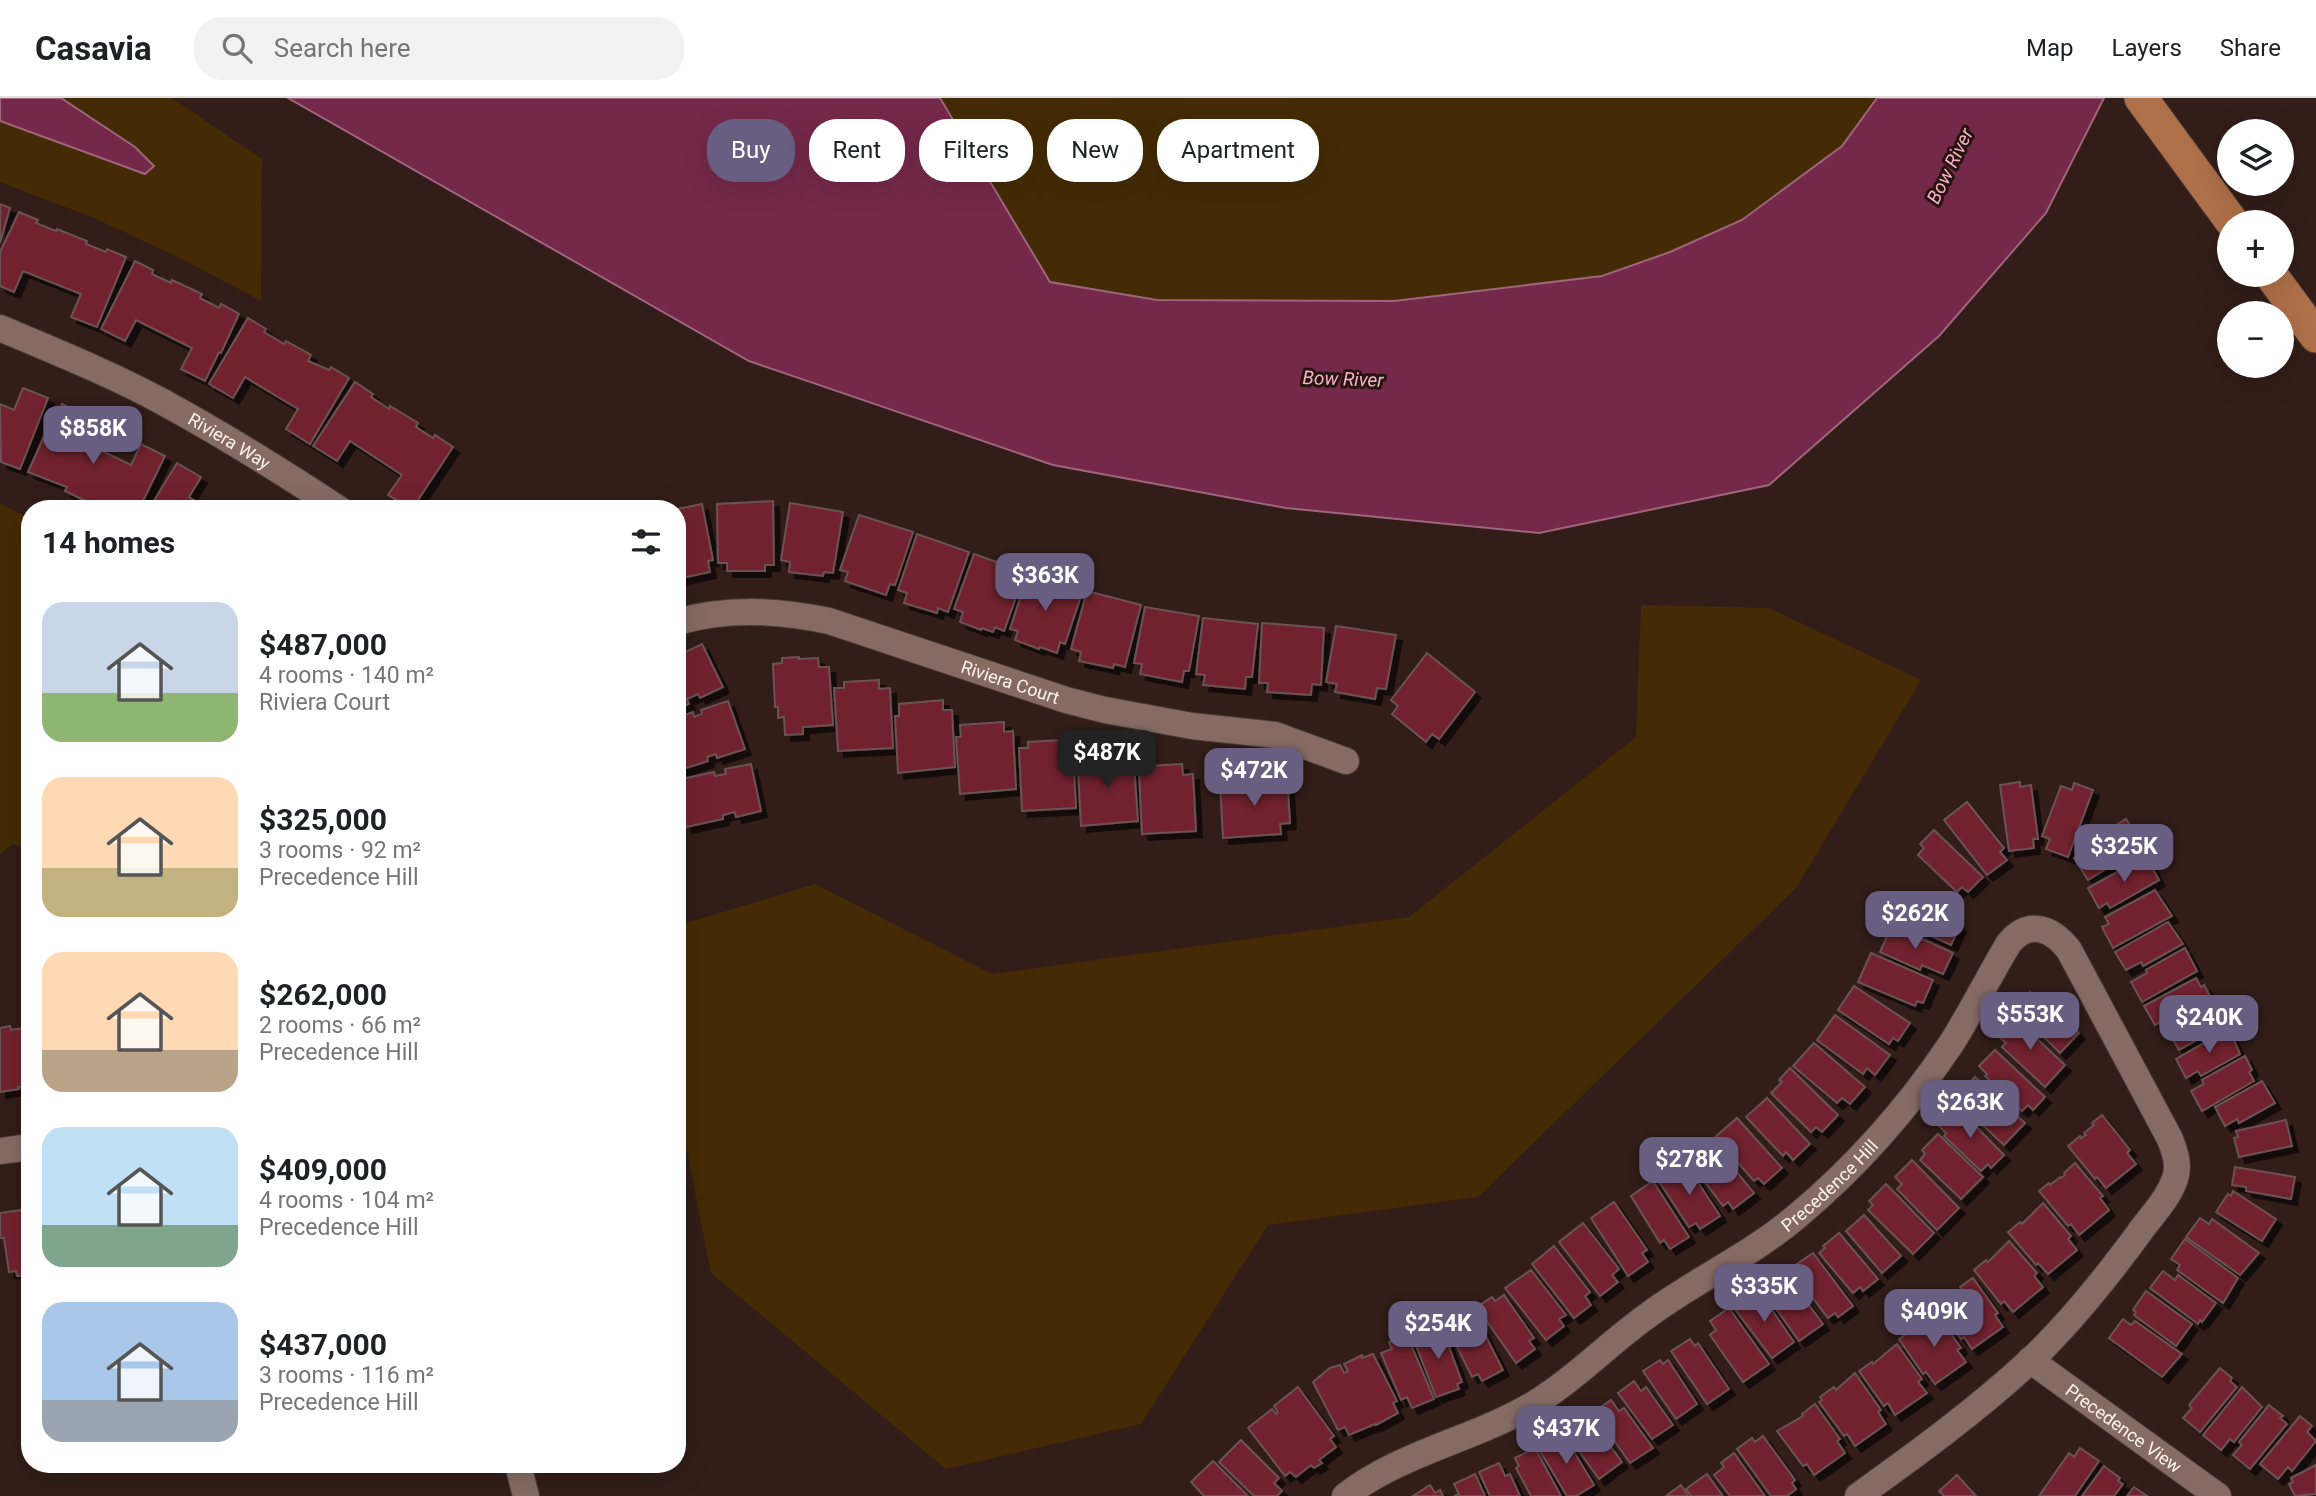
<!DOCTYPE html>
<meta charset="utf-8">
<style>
:root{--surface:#fff;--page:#f2f2f2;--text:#202124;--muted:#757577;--line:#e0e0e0;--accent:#685e81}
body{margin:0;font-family:Roboto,sans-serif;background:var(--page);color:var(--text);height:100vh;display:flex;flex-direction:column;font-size:26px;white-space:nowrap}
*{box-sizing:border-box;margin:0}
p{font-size:23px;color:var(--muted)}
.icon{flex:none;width:38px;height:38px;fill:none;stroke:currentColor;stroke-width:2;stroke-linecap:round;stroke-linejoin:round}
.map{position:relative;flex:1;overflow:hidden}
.drawer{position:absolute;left:21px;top:402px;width:665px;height:973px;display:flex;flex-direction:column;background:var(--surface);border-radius:28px;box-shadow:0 7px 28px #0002}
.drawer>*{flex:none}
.top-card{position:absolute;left:707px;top:21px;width:665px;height:63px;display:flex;gap:14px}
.tools{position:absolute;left:2217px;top:21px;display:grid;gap:14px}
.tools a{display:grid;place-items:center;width:77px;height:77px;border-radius:50%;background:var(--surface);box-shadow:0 7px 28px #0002;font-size:35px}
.price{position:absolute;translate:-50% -60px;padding:0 16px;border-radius:14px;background:var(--accent);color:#fff;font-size:23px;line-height:46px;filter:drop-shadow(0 2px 4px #0008)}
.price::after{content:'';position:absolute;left:50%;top:42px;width:21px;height:16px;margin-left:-10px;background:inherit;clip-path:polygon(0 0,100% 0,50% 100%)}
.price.active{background:#222;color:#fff}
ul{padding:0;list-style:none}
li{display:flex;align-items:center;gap:21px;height:175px;padding:0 21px}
li span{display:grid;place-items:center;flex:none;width:196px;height:140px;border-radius:21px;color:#555}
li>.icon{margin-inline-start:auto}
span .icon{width:84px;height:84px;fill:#fffc;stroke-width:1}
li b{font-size:30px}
h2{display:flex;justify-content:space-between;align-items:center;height:84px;padding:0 21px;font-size:30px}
.chip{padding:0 24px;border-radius:28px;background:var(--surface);box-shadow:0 7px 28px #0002;font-size:24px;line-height:63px}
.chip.active{background:var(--accent);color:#fff}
header{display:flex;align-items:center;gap:42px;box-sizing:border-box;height:98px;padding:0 35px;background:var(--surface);border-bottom:2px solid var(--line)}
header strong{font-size:33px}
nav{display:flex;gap:38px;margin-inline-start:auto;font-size:24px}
.search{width:490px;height:63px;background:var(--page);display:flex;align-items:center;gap:18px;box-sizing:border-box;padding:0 24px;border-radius:28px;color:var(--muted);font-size:26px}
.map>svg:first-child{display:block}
</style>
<header>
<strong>Casavia</strong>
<div class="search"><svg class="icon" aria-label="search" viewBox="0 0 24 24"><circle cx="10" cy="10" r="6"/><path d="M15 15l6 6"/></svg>Search here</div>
<nav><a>Map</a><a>Layers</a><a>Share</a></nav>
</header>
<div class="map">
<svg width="2316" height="1398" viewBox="0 0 2316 1398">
<defs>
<filter id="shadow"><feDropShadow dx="6" dy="6" stdDeviation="0" flood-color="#0009"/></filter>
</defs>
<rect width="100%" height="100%" fill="#321d18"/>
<!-- green -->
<g fill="#442b05">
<path d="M0,0H172L262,61L261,203L182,161L94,120L0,84Z"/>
<path d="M940,0H1877L1842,48L1742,122L1670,154L1602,178L1394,203L1157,202L1050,184Z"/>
<path d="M0,405L30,421V752L13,746L0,756Z"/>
<path d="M1641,507L1769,510L1921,582L1796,790L1478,1099L1268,1127L1141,1326L946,1371L711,1175L677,1002V828L815,786L992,876L1409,819L1636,639Z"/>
</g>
<!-- water -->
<g fill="#75294a" stroke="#9e657b" stroke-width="2">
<path d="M0,0H61L135,49L154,68L145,76L0,23Z"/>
<path d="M288,0H940L1050,184L1157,202L1394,203L1602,178L1670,154L1742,122L1842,48L1877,0H2104L2046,115L1939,238L1769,387L1539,435L1286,410L1053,367L749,263Z"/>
</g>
<!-- building -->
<g fill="#71212d" stroke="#6c5253" stroke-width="2" filter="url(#shadow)">
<path d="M0,106L10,110L0,145Z"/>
<path d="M19,114L38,122L36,125L56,133L57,131L87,143L86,146L106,154L107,151L126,159L97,229L71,219L81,196L23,173L14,194L0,188V154Z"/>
<path d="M135,163L153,172L152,176L171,185L172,182L202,196L200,200L219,210L221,206L239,216L221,255L219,254L205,283L181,271L192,250L136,222L125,243L101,231Z"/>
<path d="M248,220L266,231L264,234L284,246L286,243L311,257L308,263L329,272L331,269L349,280L310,346L286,331L298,311L245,279L233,300L209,286Z"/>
<path d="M355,284L373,296L371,299L389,311L390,308L418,325L416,329L433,340L435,337L453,349L412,411L388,397L402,377L350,343L337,363L313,348Z"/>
<path d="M23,290L48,300L20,371L1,364L0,306L14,312Z"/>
<path d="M62,306L85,318L75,340L131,367L141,346L165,358L139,411H110L95,404L94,407L65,393L67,389L28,374L46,334L47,335Z"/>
<path d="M177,365L201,379L189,399L208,411H149Z"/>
<path d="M773,403L774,467H765V473H727V465H718L717,406Z"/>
<path d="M790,405L843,414L833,475L824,474L823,478L789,474L790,464L781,462Z"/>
<path d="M702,406L713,462L708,463L710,474L677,481V411Z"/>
<path d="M859,417L913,434L895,487L890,486L886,497L845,483L848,474L840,472Z"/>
<path d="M917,436L969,454L948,514L938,510L937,515L904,505L907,495L898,492Z"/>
<path d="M974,456L1025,474L1004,533L995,529L993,534L982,530L981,532L960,524L963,514L954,511Z"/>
<path d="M1028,476L1083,492L1065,546L1060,544L1057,555L1040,549L1039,551L1015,542L1018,533L1010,531Z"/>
<path d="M1087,493L1141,507L1125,569L1114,566L1113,570L1079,563L1081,554L1071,551Z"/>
<path d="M1145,509L1199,518L1189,573H1184L1182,584L1140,576L1142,566L1134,565Z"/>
<path d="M1203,520L1258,526L1252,579H1246L1245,591L1203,587L1205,577L1196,576Z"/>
<path d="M1262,525L1324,530L1321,587L1312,586L1311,597L1267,594L1268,585H1259Z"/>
<path d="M1336,528L1396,537L1386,591L1377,590L1375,601L1335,594L1337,586L1326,584Z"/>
<path d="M702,546L723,589L700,600L698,596L687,601L689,606L677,611V558Z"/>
<path d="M1427,555L1475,594L1439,641L1432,636L1426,644L1392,616L1398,608L1391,602Z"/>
<path d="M799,559V561L818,560L819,569H829L833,627L803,629V636L785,637L784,619L778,620V609H775L773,566L782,565V560Z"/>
<path d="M879,582V591L890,590L893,650L838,653L834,590H844V584Z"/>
<path d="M943,602V612H952L955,669L898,675L895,618H899V606Z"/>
<path d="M728,603L745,651L717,660L716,656L707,659L708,663L677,673V620L693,614L694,619L702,616L701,612Z"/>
<path d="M1004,624V634L1013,633L1016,691L960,696L956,639H961L960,627Z"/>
<path d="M1062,642L1063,652L1073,651L1076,710L1022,713L1019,650H1028V644Z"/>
<path d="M1126,656L1127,666H1134L1138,723L1081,728L1078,672L1082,671L1081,659Z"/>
<path d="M751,666L761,713L736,719L735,714L723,717V721L686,729L677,682L714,674L715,678L726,676L725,671Z"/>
<path d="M1182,666L1183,677L1193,676L1196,733L1142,736L1139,674L1148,673V668Z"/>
<path d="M1283,681L1284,691H1288L1290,725L1280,726L1281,736L1223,740L1220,685Z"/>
<path d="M2020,684V689L2031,687L2038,741H2033L2034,750L2009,753L2000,687Z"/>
<path d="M2074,685L2093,692L2068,759L2046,751L2050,741L2042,738L2061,688L2072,692Z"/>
<path d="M1967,704L2004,750L2000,754L2007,762L1987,777L1944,722Z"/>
<path d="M2126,721L2143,748L2088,782L2074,760L2082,755L2080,750Z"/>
<path d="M1934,732L1983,779L1968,794L1962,789L1957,794L1918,757L1924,750L1920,746Z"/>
<path d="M2146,758L2159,782L2110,810L2107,805L2099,810L2088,790Z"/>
<path d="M2155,792L2172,818L2113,850L2102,829L2109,826L2105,819Z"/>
<path d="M1907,797L1954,818L1951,824L1960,828L1951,847L1896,822Z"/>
<path d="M2168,824L2183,846L2143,868L2141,864L2126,872L2115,854Z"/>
<path d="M1892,827L1953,855L1943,876L1922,867L1920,872L1880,854Z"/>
<path d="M2185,850L2197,873L2142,904L2131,884L2147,875L2146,872Z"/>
<path d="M1871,855L1933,882L1923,905L1917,903L1915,908L1858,884Z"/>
<path d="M2196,880L2201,889L2204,887L2212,902L2169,925L2167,921L2155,927L2144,908Z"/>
<path d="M1854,888L1910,925L1898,943L1893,940L1889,946L1838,912Z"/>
<path d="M2030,894L2037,901L2041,897L2079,935L2060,955L2032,927L2030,930L2013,913Z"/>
<path d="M2210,906L2222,928L2179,952L2166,930Z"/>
<path d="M1835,917L1890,957L1875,977L1867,970L1863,976L1817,942Z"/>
<path d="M2014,919L2065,967L2045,989L2002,949L2006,945L1997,937Z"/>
<path d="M10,928L11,932L25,930L30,979L25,980L26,988L18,989L19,991L0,994V930Z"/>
<path d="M2229,931L2240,956L2201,978L2198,973L2186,980L2176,961Z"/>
<path d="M1814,945L1865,989L1850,1006L1842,1000L1837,1005L1793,968Z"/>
<path d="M1995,952L2045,999L2033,1012L2028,1007L2022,1013L1985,978L1987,976L1979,968Z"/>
<path d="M2245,958L2252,972L2249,974L2254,983L2202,1013L2191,993L2204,986L2202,982Z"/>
<path d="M1790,970L1838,1017L1822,1034L1816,1029L1811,1034L1771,995L1782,984L1779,982Z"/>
<path d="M1975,979L2025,1025L2004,1047L1961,1007L1965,1003L1958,997Z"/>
<path d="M2262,983L2275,1005L2239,1025L2237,1021L2225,1028L2215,1009Z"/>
<path d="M1767,1000L1810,1046L1793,1062L1786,1054L1783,1058L1746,1019Z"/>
<path d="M1956,1008L2004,1057L1991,1070L1988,1066L1981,1073L1944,1038L1946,1035L1938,1027Z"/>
<path d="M2102,1017L2130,1052L2127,1055L2136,1066L2106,1090L2097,1079L2095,1081L2068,1048L2080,1038L2081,1040L2086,1037L2084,1035L2094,1027L2092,1025Z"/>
<path d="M1737,1020L1782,1070L1764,1086L1758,1080L1754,1083L1715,1039Z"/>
<path d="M2286,1022L2292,1048L2239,1059L2234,1040L2238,1039L2236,1033Z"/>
<path d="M1938,1036L1983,1079L1961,1101L1920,1062L1925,1056L1922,1052Z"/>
<path d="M1710,1041L1754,1095L1733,1111L1728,1104L1723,1108L1686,1059Z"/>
<path d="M1912,1062L1959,1110L1937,1132L1897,1091L1902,1086L1895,1079Z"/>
<path d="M1684,1063L1720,1118L1700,1131L1696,1125L1689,1129L1658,1082Z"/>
<path d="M2075,1065L2103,1098L2100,1100L2109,1112L2079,1137L2071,1126L2068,1128L2039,1093L2049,1085L2050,1087L2060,1079L2061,1080L2065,1077L2064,1075Z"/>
<path d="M2235,1069L2295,1079L2291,1101L2246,1093V1089L2232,1087Z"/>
<path d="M1653,1083L1689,1139L1670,1151L1664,1142L1660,1145L1631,1098Z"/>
<path d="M1886,1086L1934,1135L1913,1156L1868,1112L1873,1107L1869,1103Z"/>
<path d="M2233,1093L2276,1121L2262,1143L2216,1114L2228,1096L2231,1098Z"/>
<path d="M1614,1104L1647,1152L1642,1155L1648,1164L1628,1178L1591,1120Z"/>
<path d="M2043,1105L2071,1138L2068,1141L2077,1152L2048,1176L2038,1165L2036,1167L2008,1134L2020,1124L2022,1126Z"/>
<path d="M22,1112L24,1127L30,1126V1177L17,1178L16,1173L9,1174L4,1140H0V1115Z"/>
<path d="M1864,1117L1901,1158L1882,1175L1846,1133Z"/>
<path d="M2200,1120L2209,1126L2212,1121L2259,1155L2240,1177L2186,1139Z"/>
<path d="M1583,1125L1619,1171L1612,1177L1618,1184L1600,1198L1559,1144Z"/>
<path d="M1839,1135L1878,1181L1863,1193L1860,1189L1853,1195L1819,1155L1825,1150L1823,1148Z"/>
<path d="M2185,1141L2238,1180L2223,1205L2177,1172L2180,1167L2171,1161Z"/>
<path d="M2009,1143L2037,1175L2034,1178L2043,1189L2013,1214L2004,1203L2001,1206L1974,1172L1986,1162L1988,1164Z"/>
<path d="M1554,1148L1590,1194L1585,1198L1591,1207L1574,1220L1532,1166Z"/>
<path d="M1813,1155L1853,1208L1838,1219L1835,1215L1828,1220L1798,1180L1801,1178L1794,1168Z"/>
<path d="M1531,1172L1566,1217L1559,1221L1564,1228L1546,1242L1505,1190Z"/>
<path d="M2163,1173L2175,1182L2178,1177L2216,1205L2202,1224L2200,1222L2198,1226L2150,1190Z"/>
<path d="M1785,1175L1823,1226L1799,1243L1769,1201L1773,1198L1767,1189Z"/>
<path d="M1973,1180L1998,1215L1995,1217L2003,1229L1972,1251L1964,1239L1961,1241L1935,1205L1956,1193L1958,1195L1962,1191L1960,1189Z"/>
<path d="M1759,1193L1794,1244L1772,1260L1734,1210Z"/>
<path d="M2146,1193L2192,1226L2176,1248L2134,1217L2136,1214L2133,1212Z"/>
<path d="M1504,1197L1534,1240L1529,1243L1535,1251L1516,1265L1477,1209L1492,1199L1495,1203Z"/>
<path d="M1729,1210L1769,1266L1743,1284L1710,1237L1716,1232L1710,1223Z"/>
<path d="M1472,1211L1503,1272L1482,1283L1478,1276L1472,1279L1445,1225Z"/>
<path d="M1936,1215L1961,1250L1957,1252L1966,1264L1935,1286L1926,1274L1923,1276L1899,1241L1912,1232L1913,1234Z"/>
<path d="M2123,1221L2131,1227L2135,1223L2182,1256L2162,1279L2109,1240Z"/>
<path d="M1441,1227L1462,1284L1457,1286L1459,1291L1436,1299L1412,1237Z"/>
<path d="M1407,1237L1434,1301L1412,1310L1407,1299L1401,1302L1381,1255L1392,1251L1389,1244Z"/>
<path d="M1690,1241L1695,1248L1698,1245L1729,1291L1707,1306L1671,1253Z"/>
<path d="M1897,1246L1922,1281L1918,1284L1927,1295L1895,1317L1888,1305L1884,1308L1859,1273L1872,1264L1873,1266Z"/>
<path d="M1373,1256L1397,1303L1393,1305L1398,1315L1376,1327L1375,1326L1349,1337L1345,1329L1338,1332L1313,1284L1330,1270L1340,1267L1344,1275L1348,1273L1344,1266L1362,1257V1260Z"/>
<path d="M1660,1262L1663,1266L1668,1262L1697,1306L1676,1321L1643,1273Z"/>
<path d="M2220,1270L2232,1280L2230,1283L2237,1289L2200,1334L2183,1320L2192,1310L2189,1307Z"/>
<path d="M1855,1275L1881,1312L1878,1314L1886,1326L1855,1348L1847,1336L1844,1338L1819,1304L1822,1302L1820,1299L1834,1289L1836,1292Z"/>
<path d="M1634,1283L1641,1293L1646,1289L1673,1327L1652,1341L1618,1295Z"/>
<path d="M1298,1289L1334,1338L1330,1341L1336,1349L1319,1362L1322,1365L1314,1370L1311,1367L1296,1379L1290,1374L1285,1378L1248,1330L1272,1311L1276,1316L1278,1314L1274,1308Z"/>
<path d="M2242,1289L2262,1309L2234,1344L2230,1341L2221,1352L2203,1337Z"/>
<path d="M1611,1302L1619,1313L1624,1310L1653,1350L1630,1365L1594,1314Z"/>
<path d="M1815,1306L1840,1341L1837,1343L1845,1355L1814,1377L1807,1366L1803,1368L1777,1333L1803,1318L1802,1316Z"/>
<path d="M2269,1307L2283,1318L2280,1320L2287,1326L2250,1371L2233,1357L2242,1347L2239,1344Z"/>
<path d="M1588,1317L1622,1364L1599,1381L1574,1346L1578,1343L1569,1330Z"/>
<path d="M2300,1318L2312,1328L2307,1334L2316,1343L2292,1373L2288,1369L2278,1381L2260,1366Z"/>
<path d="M1557,1336L1562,1345L1567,1342L1594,1387L1576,1398H1567L1537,1348Z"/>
<path d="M1763,1338L1795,1382L1792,1385L1796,1391L1787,1398H1771L1737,1351L1752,1340L1755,1344Z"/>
<path d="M1241,1342L1279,1380L1274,1385L1282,1393L1277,1398H1254L1219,1364Z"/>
<path d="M1535,1350L1561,1398H1531L1516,1370L1519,1368L1515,1360Z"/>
<path d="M2080,1350L2099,1363L2075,1398H2039L2069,1355L2074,1359Z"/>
<path d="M1734,1355L1765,1398H1730L1714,1377L1724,1369L1721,1365Z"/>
<path d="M1213,1363L1248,1398H1204L1191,1384Z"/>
<path d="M1499,1365L1505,1378L1510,1376L1520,1398H1490L1479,1374Z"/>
<path d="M2316,1367V1396L2295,1398L2289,1386L2293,1384L2291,1380Z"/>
<path d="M2104,1368L2120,1380L2118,1383L2123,1386L2114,1398H2082Z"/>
<path d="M1475,1376L1485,1398H1454L1459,1396L1454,1386Z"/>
<path d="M1707,1376L1723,1398H1691L1686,1391Z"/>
<path d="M1957,1377L1976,1398H1944L1939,1393Z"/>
<path d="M1430,1387L1435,1395L1440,1392L1443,1398H1413Z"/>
<path d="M1681,1387L1688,1398H1666Z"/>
<path d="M2134,1389L2147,1398H2127Z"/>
</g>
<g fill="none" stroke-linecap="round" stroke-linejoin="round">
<!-- minor casing -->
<g stroke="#4b3a37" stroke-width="28">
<g id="minor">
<path id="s1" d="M0,230C54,253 109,275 161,303C222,336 281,373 339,411"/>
<path id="s2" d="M677,524C727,509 778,512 829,523L1066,602L1105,612L1192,628L1275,637L1346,663"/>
<path d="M0,1053L30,1049"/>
<path id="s3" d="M2030,1262L2218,1398"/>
<path d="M518,1367L526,1398"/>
<path id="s4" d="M1345,1398C1402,1354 1473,1342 1534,1306C1575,1281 1608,1246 1647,1218C1695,1182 1750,1158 1796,1119C1856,1069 1908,1010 1951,946C1972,913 1989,878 2009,845C2029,821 2052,830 2069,852L2170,1041C2174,1052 2179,1064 2176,1077C2171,1098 2151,1118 2139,1135C2106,1180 2071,1224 2031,1262C1977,1312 1918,1355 1858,1398"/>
</g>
</g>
<!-- major casing -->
<g stroke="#4b3a37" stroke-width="35">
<g id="major">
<path d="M2141,0L2232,124"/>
<path d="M2271,177L2316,238"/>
</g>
</g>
<!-- minor -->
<use href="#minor" stroke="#856b64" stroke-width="26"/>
<!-- major -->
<use href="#major" stroke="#ae7048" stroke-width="33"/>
</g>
<g text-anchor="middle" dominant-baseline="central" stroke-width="6" stroke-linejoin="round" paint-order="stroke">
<!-- street labels -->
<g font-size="18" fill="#fef1ee" stroke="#28140f">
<text stroke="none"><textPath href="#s1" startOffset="256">Riviera Way</textPath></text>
<text stroke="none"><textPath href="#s2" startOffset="345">Riviera Court</textPath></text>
<text stroke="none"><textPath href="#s4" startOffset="579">Precedence Hill</textPath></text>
<text stroke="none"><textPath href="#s3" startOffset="116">Precedence View</textPath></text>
</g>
<!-- water labels -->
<g font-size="19" font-style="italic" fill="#f6b1c9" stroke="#28140f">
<text transform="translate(1950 68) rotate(-64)">Bow River</text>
<text transform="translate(1343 281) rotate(2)">Bow River</text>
</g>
</g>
</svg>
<div class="tools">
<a><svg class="icon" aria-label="layers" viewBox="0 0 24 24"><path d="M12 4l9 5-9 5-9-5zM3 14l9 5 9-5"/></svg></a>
<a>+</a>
<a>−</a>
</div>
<b class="price" style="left:93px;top:368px">$858K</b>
<b class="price" style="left:1045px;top:515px">$363K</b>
<b class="price active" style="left:1107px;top:692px">$487K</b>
<b class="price" style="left:1254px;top:710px">$472K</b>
<b class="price" style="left:2124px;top:786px">$325K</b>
<b class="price" style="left:1915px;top:853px">$262K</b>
<b class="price" style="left:2030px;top:954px">$553K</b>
<b class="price" style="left:2209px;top:957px">$240K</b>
<b class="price" style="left:1970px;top:1042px">$263K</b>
<b class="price" style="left:1689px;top:1099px">$278K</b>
<b class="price" style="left:1764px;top:1226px">$335K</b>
<b class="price" style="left:1934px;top:1251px">$409K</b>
<b class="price" style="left:1438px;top:1263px">$254K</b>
<b class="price" style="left:1566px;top:1368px">$437K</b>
<div class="top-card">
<a class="chip active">Buy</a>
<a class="chip">Rent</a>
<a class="chip">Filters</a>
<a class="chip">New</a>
<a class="chip">Apartment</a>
</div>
<section class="drawer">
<h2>14 homes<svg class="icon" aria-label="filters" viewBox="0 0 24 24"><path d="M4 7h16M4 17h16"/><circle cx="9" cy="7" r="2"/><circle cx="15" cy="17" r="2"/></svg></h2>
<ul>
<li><span style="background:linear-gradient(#c9d6e8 65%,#8fb573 0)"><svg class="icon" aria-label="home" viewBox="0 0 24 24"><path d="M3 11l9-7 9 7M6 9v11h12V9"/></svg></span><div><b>$487,000</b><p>4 rooms · 140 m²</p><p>Riviera Court</p></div></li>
<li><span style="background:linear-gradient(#ffd9b3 65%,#c2b280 0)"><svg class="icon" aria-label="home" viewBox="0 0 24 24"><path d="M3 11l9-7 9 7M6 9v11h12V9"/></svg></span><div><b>$325,000</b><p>3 rooms · 92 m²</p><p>Precedence Hill</p></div></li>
<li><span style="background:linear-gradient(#ffd9b3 70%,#b9a48a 0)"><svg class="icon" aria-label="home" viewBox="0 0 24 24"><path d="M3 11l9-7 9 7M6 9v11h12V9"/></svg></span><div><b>$262,000</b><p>2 rooms · 66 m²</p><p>Precedence Hill</p></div></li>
<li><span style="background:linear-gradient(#bfe0f5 70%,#7fa58c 0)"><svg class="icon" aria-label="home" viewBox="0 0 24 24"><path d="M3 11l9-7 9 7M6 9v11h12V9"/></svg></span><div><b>$409,000</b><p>4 rooms · 104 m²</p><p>Precedence Hill</p></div></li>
<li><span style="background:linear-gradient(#a9c7e8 70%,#9aa5b1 0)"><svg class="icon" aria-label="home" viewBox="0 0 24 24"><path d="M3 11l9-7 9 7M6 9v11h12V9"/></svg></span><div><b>$437,000</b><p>3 rooms · 116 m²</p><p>Precedence Hill</p></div></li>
</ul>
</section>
</div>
